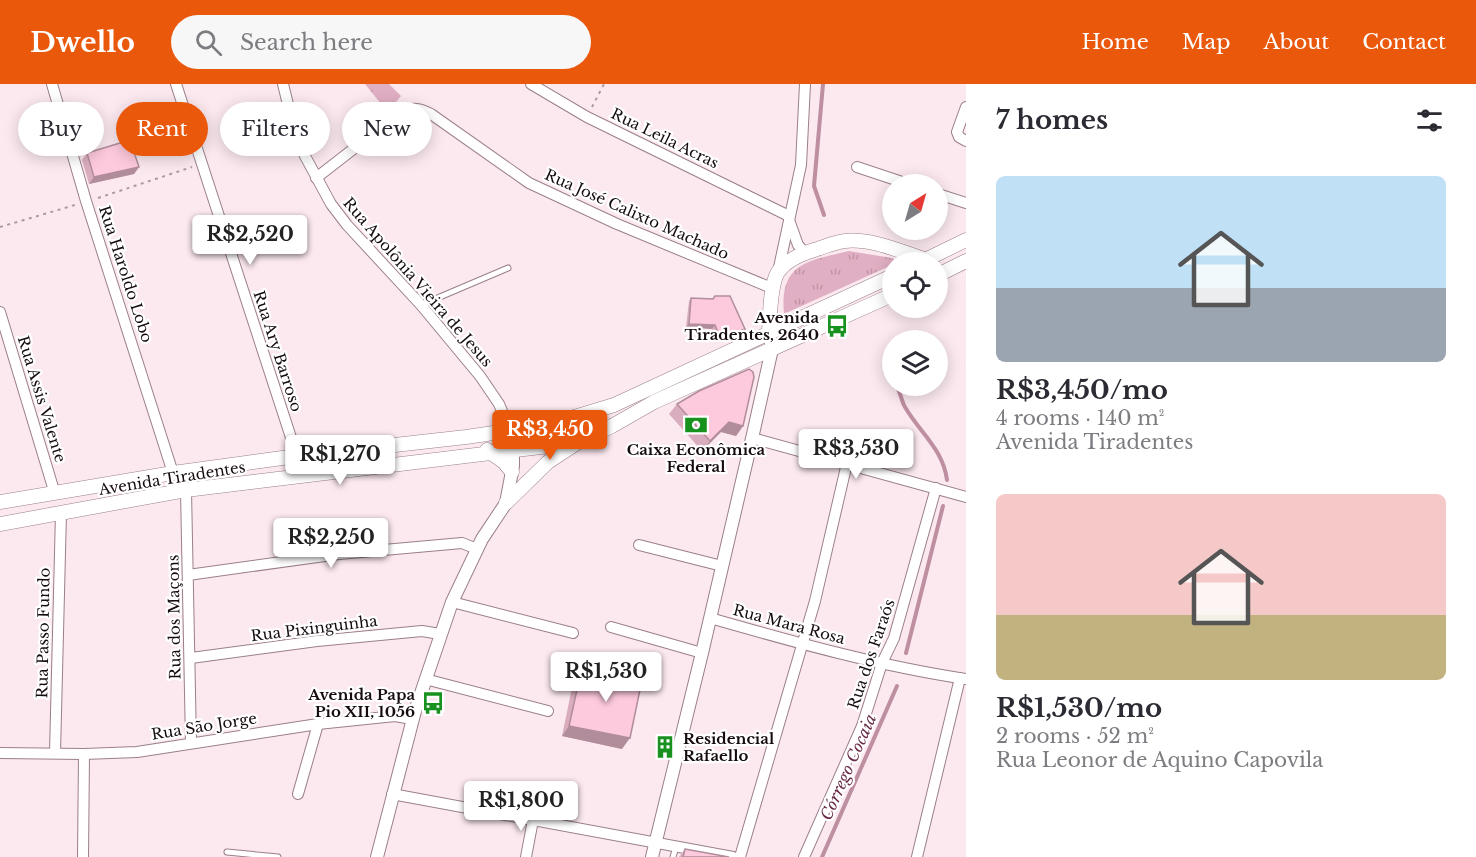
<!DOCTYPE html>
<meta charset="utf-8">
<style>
:root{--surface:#fff;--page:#f7f7f7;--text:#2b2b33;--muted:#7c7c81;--accent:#ea580c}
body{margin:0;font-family:"Libre Baskerville",serif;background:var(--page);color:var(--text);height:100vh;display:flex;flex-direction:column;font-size:22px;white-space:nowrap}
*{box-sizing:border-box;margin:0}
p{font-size:20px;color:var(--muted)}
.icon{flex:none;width:33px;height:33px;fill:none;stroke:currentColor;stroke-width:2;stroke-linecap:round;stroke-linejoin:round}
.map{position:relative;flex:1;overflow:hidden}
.side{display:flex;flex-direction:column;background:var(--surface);width:510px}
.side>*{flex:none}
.guide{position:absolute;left:18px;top:18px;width:570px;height:54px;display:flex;gap:12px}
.needle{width:39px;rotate:37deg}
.fabs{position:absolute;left:882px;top:90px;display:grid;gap:12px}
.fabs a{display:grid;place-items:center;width:66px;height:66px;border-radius:50%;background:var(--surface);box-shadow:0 3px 15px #0003;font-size:30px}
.price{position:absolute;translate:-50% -51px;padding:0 14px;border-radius:6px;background:#fff;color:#222;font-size:20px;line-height:39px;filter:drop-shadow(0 2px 3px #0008)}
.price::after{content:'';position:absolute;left:50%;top:36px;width:18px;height:14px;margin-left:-9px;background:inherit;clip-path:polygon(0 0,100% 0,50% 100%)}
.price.on{background:var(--accent);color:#fff}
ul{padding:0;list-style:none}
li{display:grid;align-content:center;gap:12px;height:318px;padding:0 30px}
li span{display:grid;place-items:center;height:186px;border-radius:9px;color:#555}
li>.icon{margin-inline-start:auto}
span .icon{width:108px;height:108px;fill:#fffc;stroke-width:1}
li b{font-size:26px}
h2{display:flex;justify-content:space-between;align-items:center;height:72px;padding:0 30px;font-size:26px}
.chip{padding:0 21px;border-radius:27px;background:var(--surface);box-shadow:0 3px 15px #0003;font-size:21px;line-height:54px}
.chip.on{background:var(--accent);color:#fff}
header{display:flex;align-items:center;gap:36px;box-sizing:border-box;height:84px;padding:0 30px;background:var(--accent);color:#fff}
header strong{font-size:28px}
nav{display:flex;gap:33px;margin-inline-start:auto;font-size:21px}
.search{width:420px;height:54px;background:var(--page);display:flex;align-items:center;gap:15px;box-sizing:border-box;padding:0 21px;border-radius:33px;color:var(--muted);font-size:22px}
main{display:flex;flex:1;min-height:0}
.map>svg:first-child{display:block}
</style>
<header>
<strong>Dwello</strong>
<div class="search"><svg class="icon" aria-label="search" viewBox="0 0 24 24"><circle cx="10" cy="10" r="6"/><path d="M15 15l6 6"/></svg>Search here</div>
<nav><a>Home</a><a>Map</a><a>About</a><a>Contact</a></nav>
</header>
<main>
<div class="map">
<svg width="966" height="773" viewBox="0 0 966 773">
<defs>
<pattern id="park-tufts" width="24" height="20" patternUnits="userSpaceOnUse" patternTransform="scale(1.5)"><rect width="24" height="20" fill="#e1afc3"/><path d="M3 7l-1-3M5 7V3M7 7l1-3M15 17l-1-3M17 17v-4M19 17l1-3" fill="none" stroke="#c095a6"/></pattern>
</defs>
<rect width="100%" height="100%" fill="#fce9f0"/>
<!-- park -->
<g fill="url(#park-tufts)">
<path d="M365,0H389L401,12L397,17L385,25Z"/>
<path d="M849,167L892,174L897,178H892V181L784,230C779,178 809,177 849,167Z"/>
</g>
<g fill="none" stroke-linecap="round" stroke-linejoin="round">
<!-- stream -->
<g stroke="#be8ea1" stroke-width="4">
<path d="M823,0L814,102L824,131"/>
<path d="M898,305C901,311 902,318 905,323C920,349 943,365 947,396"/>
<path d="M906,569L943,422"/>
<path d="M822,773L897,602"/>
</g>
<!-- service casing -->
<g stroke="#9b7f8a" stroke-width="7">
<g id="service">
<path d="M421,221L508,184"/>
<path d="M227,768L278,773"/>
<path d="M673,773L676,763"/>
</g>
</g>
<!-- minor casing -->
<g stroke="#9b7f8a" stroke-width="12">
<g id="minor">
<path d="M52,0L86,117L173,389"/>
<path d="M176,0L297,372"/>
<path d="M283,0L294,45L305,72L331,120L347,141L421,221L480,292L499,320L510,346"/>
<path d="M531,0L587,33L789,132"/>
<path d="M966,23L957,48L959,53L966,57"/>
<path d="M857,83L908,100"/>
<path d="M316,94L401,28C413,23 420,24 431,30L529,99L617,140L774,205"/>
<path d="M938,110L966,119"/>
<path d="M789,136L798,161L805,169"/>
<path d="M778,188L801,81L805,0"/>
<path d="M0,228L55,410"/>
<path d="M752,354L966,413"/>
<path d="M186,406L191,659"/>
<path d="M639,461L722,482"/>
<path d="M188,491L339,470L462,459L477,465"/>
<path d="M452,518L573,549"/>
<path d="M710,534C794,558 879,582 966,595"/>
<path d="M611,543L702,569"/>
<path d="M191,574L317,557L422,547L440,550"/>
<path d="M425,595L548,627"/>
<path d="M0,669L84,670L137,668L318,640L395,632L412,635"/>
<path d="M55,669L61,429"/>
<path d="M298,710L318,640"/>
<path d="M392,710L733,773"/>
<path d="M83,773L84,670"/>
<path d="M526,773L533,736"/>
<path d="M740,773L815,517L847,379"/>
<path d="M804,773L862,642L882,579L894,554L936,404"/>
<path d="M917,773L960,594"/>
</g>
</g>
<!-- tertiary casing -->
<g stroke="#9b7f8a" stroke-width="14">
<g id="tertiary">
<path d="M377,773L415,627L452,518L482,455L506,419L513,382V360L510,346"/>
<path d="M652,773L702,569L753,350L772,265L769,248"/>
</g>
</g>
<!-- secondary casing -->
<g stroke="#9b7f8a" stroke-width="15">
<g id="secondary">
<path d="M921,178L966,156"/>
<path d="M938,191L966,177"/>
<path d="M769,248C770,232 770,201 778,188C786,176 801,170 814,166C824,163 835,158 845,157C871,154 902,168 927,176"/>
<path d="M487,366L504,378L512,388"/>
<path d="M0,418L173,389L297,372L466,353L548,341L614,321L892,192"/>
<path d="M506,419L548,378L577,359"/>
<path d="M0,440L186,406L549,362L581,356L612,342L654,318L892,211"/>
</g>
</g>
<!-- path -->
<g stroke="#aa9ba0" stroke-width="2" stroke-dasharray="3 4.5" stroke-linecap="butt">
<path d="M592,23L604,0"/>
<path d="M98,114L192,83"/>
<path d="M0,143L75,121"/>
</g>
<!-- service -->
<use href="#service" stroke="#fff" stroke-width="5"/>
<!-- minor -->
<use href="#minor" stroke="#fff" stroke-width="10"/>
<!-- tertiary -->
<use href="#tertiary" stroke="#fff" stroke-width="12"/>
<!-- secondary -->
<use href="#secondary" stroke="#fff" stroke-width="14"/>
</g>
<!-- wall -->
<g fill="#daadbe">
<path d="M87,69L139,83L134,90L89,100L82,76Z"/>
<path d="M691,214L745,245L742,248L718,257L712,245L686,243L689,217Z"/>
<path d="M677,320L743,342L736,352L721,348L702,367L669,330Z"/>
<path d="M582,583L622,665L562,652L574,594Z"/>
<path d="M685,765L729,773H679Z"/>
</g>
<!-- shaded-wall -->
<g fill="#b18d9b">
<path d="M139,83L134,90L89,100L94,93Z"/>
<path d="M689,240L715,241L712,245L686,243Z"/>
<path d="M745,245L742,248L718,257L720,254Z"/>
<path d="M729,338L743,342L736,352L721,348L702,367L710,357Z"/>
<path d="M569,642L630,654L622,665L562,652Z"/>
</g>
<!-- building -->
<g fill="#fdc9dd" stroke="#b18d9b" stroke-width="1.5">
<path d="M130,56L139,83L94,93L87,69Z"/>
<path d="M715,212H730L745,245L720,254L715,241L689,240L691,214L713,215Z"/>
<path d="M749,285L753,288L754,293L743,342L729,338L710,357L677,320L699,307Z"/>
<path d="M582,583L642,596L630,654L569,642Z"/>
<path d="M685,765L729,773H683Z"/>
</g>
<!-- icons -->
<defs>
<g id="bus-bare" transform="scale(1.8)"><path d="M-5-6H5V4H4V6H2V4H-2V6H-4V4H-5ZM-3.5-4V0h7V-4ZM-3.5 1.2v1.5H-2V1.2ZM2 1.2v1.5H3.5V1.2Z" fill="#18911e" stroke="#fff" stroke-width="2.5" paint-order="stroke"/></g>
<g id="bank-bare" transform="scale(1.8)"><path d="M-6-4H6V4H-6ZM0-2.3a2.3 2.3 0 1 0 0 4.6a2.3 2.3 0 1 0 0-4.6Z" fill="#18911e" stroke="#fff" stroke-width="2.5" paint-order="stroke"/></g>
<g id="building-bare" transform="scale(1.8)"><path d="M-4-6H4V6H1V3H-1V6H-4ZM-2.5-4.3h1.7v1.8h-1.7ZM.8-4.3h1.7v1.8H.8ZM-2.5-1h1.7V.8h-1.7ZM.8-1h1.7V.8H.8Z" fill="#18911e" stroke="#fff" stroke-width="2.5" paint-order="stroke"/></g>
</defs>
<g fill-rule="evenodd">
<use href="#bus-bare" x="837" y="242"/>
<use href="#bank-bare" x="696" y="341"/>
<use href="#bus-bare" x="433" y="619"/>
<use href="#building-bare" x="665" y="663"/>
</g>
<g text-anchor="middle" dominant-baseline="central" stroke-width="4.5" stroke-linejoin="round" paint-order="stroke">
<!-- street labels -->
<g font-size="15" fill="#160c10" stroke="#fff">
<text transform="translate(665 54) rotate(26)">Rua Leila Acras</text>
<text transform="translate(637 130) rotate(24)">Rua José Calixto Machado</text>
<text transform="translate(126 190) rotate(72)">Rua Haroldo Lobo</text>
<text transform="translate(418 198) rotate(49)">Rua Apolônia Vieira de Jesus</text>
<text transform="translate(278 267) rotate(72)">Rua Ary Barroso</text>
<text transform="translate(42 315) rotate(73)">Rua Assis Valente</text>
<text transform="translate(172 394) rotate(-9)">Avenida Tiradentes</text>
<text transform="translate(174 533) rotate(-91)">Rua dos Maçons</text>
<text transform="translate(789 540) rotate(15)">Rua Mara Rosa</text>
<text transform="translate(314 544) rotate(-7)">Rua Pixinguinha</text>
<text transform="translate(43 549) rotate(-89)">Rua Passo Fundo</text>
<text transform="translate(871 570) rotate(-71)">Rua dos Faraós</text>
<text transform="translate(204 642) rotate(-9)">Rua São Jorge</text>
</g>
<!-- poi labels -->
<g font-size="15" font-weight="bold" fill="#160c10" stroke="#fff" text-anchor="end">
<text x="819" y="233">Avenida<tspan x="819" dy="17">Tiradentes, 2640</tspan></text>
<text x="696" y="365" text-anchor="middle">Caixa Econômica<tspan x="696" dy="17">Federal</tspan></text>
<text x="415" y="610">Avenida Papa<tspan x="415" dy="17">Pio XII, 1056</tspan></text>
<text x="683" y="654" text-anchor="start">Residencial<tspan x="683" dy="17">Rafaello</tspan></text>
</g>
<!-- water labels -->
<g font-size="16" font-style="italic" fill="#692c48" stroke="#fff">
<text transform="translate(848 683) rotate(-66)">Córrego Cocaia</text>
</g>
</g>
</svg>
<div class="fabs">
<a><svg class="needle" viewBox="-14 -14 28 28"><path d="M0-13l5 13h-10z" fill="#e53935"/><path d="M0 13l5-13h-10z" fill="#7c7c81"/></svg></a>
<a><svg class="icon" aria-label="locate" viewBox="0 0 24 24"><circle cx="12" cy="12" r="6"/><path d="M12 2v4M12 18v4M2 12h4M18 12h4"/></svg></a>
<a><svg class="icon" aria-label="layers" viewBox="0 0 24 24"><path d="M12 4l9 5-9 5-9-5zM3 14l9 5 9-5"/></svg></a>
</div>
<b class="price" style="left:250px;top:182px">R$2,520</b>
<b class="price on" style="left:550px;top:377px">R$3,450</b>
<b class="price" style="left:856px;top:396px">R$3,530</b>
<b class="price" style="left:340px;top:402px">R$1,270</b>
<b class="price" style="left:331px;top:485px">R$2,250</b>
<b class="price" style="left:606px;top:619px">R$1,530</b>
<b class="price" style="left:521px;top:748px">R$1,800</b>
<div class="guide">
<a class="chip">Buy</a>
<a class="chip on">Rent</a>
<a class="chip">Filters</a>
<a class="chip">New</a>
</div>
</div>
<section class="side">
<h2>7 homes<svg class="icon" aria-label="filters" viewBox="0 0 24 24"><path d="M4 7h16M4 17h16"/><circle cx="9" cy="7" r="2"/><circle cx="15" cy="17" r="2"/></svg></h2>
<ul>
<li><span style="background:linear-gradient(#bfe0f5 60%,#9aa5b1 0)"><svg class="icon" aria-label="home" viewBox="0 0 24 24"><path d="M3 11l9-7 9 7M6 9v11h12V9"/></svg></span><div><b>R$3,450/mo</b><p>4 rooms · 140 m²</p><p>Avenida Tiradentes</p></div></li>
<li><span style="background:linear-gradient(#f6c9c9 65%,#c2b280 0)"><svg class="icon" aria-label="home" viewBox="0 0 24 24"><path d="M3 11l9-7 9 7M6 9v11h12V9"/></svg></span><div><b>R$1,530/mo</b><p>2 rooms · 52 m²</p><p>Rua Leonor de Aquino Capovila</p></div></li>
</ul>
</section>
</main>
